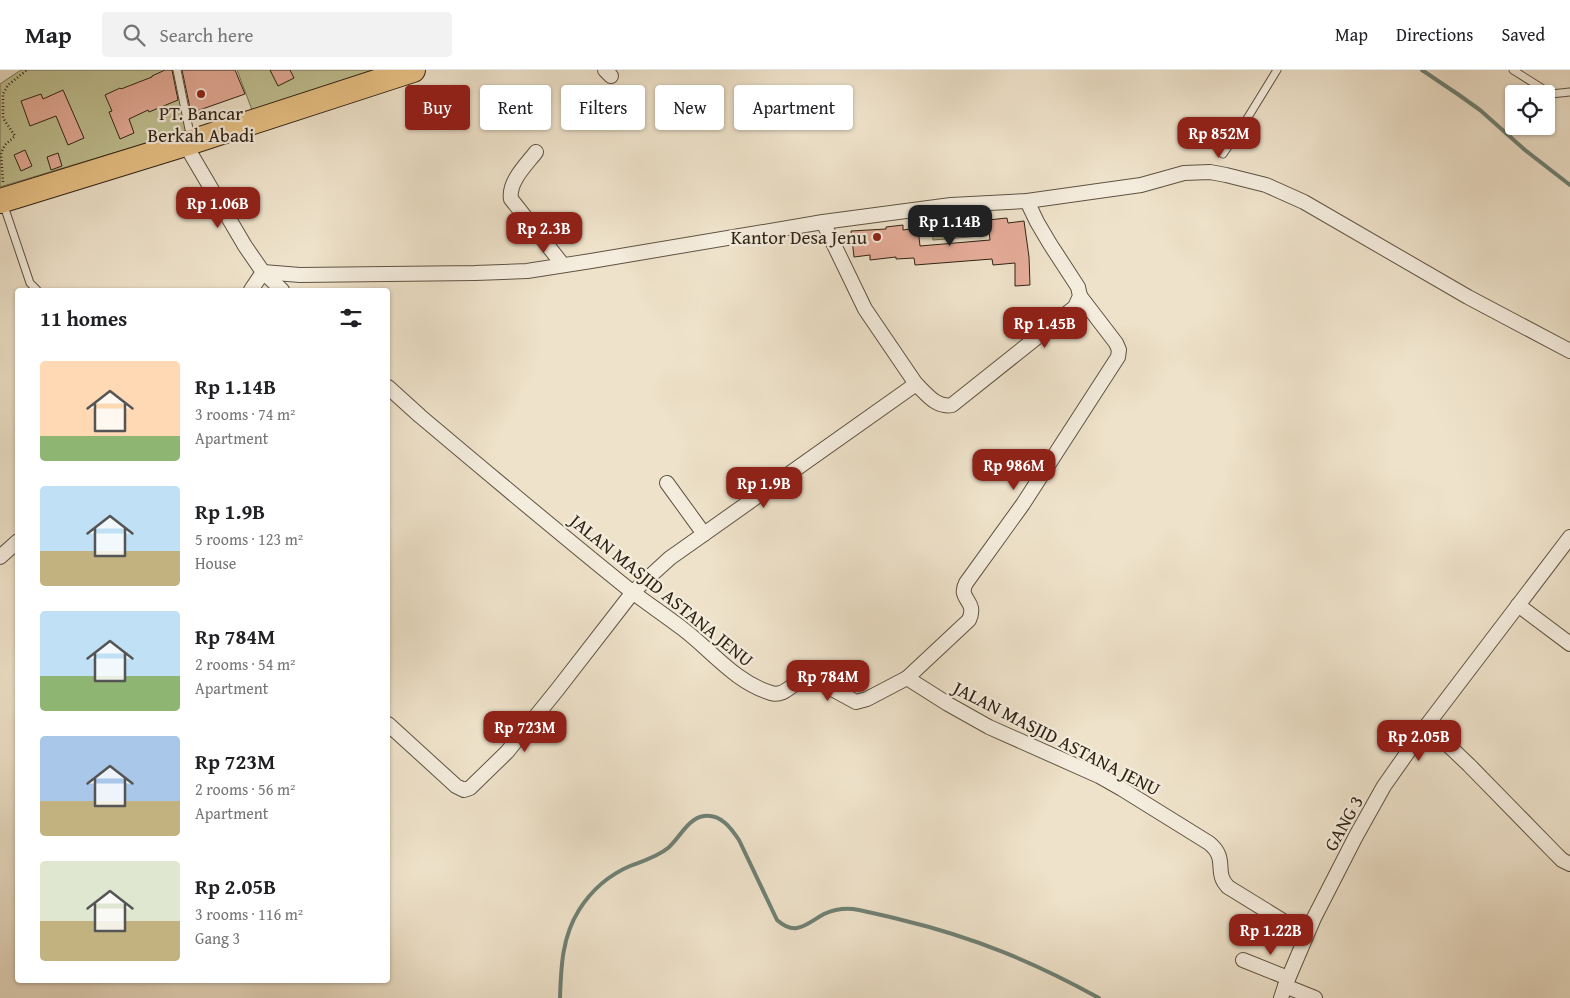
<!DOCTYPE html>
<meta charset="utf-8">
<style>
:root{--surface:#fff;--page:#f2f2f2;--text:#202124;--muted:#757577;--line:#e0e0e0;--accent:#8f2418}
body{margin:0;font-family:"Gentium Book Plus",serif;background:var(--page);color:var(--text);height:100vh;display:flex;flex-direction:column;font-size:19px;white-space:nowrap}
*{box-sizing:border-box;margin:0}
p{font-size:16px;color:var(--muted)}
.icon{flex:none;width:28px;height:28px;fill:none;stroke:currentColor;stroke-width:2;stroke-linecap:round;stroke-linejoin:round}
.map{position:relative;flex:1;overflow:hidden}
.details{position:absolute;left:15px;top:218px;width:375px;height:695px;display:flex;flex-direction:column;background:var(--surface);border-radius:5px;box-shadow:0 1px 4px #0004}
.details>*{flex:none}
.banner{position:absolute;left:405px;top:15px;width:475px;height:45px;display:flex;gap:10px}
.controls{position:absolute;left:1505px;top:15px;display:grid;gap:10px}
.controls a{display:grid;place-items:center;width:50px;height:50px;border-radius:5px;background:var(--surface);box-shadow:0 1px 4px #0004;font-size:25px}
.price{position:absolute;translate:-50% -42px;padding:0 11px;border-radius:10px;background:var(--accent);color:#fff;font-size:16px;line-height:32px;filter:drop-shadow(0 1px 2px #0008)}
.price::after{content:'';position:absolute;left:50%;top:30px;width:15px;height:11px;margin-left:-8px;background:inherit;clip-path:polygon(0 0,100% 0,50% 100%)}
.price.current{background:#222;color:#fff}
ul{padding:0;list-style:none}
li{display:flex;align-items:center;gap:15px;height:125px;padding:0 25px}
li span{display:grid;place-items:center;flex:none;width:140px;height:100px;border-radius:5px;color:#555}
li>.icon{margin-inline-start:auto}
span .icon{width:60px;height:60px;fill:#fffc;stroke-width:1}
li b{font-size:21px}
h2{display:flex;justify-content:space-between;align-items:center;height:60px;padding:0 25px;font-size:21px}
.pill{padding:0 18px;border-radius:5px;background:var(--surface);box-shadow:0 1px 4px #0004;font-size:18px;line-height:45px}
.pill.current{background:var(--accent);color:#fff}
header{display:flex;align-items:center;gap:30px;box-sizing:border-box;height:70px;padding:0 25px;background:var(--surface);border-bottom:1px solid var(--line)}
header strong{font-size:24px}
nav{display:flex;gap:28px;margin-inline-start:auto;font-size:18px}
.search{width:350px;height:45px;background:var(--page);display:flex;align-items:center;gap:12px;box-sizing:border-box;padding:0 18px;border-radius:5px;color:var(--muted);font-size:19px}
.map>svg:first-child{display:block}
</style>
<header>
<strong>Map</strong>
<div class="search"><svg class="icon" aria-label="search" viewBox="0 0 24 24"><circle cx="10" cy="10" r="6"/><path d="M15 15l6 6"/></svg>Search here</div>
<nav><a>Map</a><a>Directions</a><a>Saved</a></nav>
</header>
<div class="map">
<svg width="1570" height="928" viewBox="0 0 1570 928">
<rect width="100%" height="100%" fill="#eee2ca"/>
<filter id="stains"><feTurbulence type="fractalNoise" baseFrequency=".004" numOctaves="4"/><feColorMatrix values="0 0 0 0 .2 0 0 0 0 .09 0 0 0 0 .02 0 0 0 .5 -.17"/></filter>
<radialGradient id="worn" r=".72"><stop offset=".6" stop-color="#630" stop-opacity="0"/><stop offset="1" stop-color="#630" stop-opacity=".3"/></radialGradient>
<!-- green -->
<g fill="#c0c192" stroke="#787253">
<path d="M21,0H178L193,59L0,117V14Z"/>
<path d="M237,0H374L252,40Z"/>
<path d="M979,146L981,166L933,170L931,150Z"/>
</g>
<g fill="none" stroke-linecap="round" stroke-linejoin="round">
<!-- stream -->
<g stroke="#6f8074" stroke-width="4">
<path d="M1422,0L1459,25L1480,40L1525,80L1570,115"/>
<path d="M560,928C561,897 562,867 579,840C591,821 609,805 630,796C643,791 657,787 668,778C679,769 688,748 704,746C721,744 731,758 739,770L777,850C796,867 806,854 824,844C833,840 843,838 853,839C870,842 886,846 902,850C973,867 1034,892 1099,928"/>
</g>
</g>
<!-- building -->
<g fill="#e6ad9a" stroke="#2f2314">
<path d="M165,0H172L178,30L149,42L148,40L129,49L134,63L120,69L109,42L112,41L105,25L120,18L121,19L152,7V6Z"/>
<path d="M182,0H235L245,24L191,43Z"/>
<path d="M270,0H290L294,8L278,16Z"/>
<path d="M63,20L84,68L68,75L56,46L30,56L21,31L41,24L43,29Z"/>
<path d="M25,80L32,96L21,101L14,85Z"/>
<path d="M58,83L62,96L51,100L47,87Z"/>
<path d="M1007,148L1008,153L1024,151L1029,187L1030,215L1015,216V193L993,195L992,189L915,195L914,188L896,189V187L870,190V185L854,187L851,161L886,159V157L903,155V160L918,158L920,176L990,170L988,150Z"/>
</g>
<g fill="none" stroke-linecap="round" stroke-linejoin="round">
<!-- service casing -->
<g stroke="#5f5342" stroke-width="9">
<g id="service">
<path d="M177,0L191,69"/>
<path d="M1513,0L1551,24L1570,22"/>
<path d="M1223,84L1245,52L1277,0"/>
<path d="M3,133L30,213L37,220"/>
</g>
</g>
<!-- minor casing -->
<g stroke="#5f5342" stroke-width="16">
<g id="minor">
<path d="M605,0L611,6"/>
<path d="M185,74L245,176L263,202L282,220"/>
<path d="M536,82C526,95 508,112 511,129L563,195"/>
<path d="M823,152L865,239L916,314"/>
<path d="M251,220L263,202L300,205L475,203L527,201L591,191L823,152L951,135L1027,131L1141,115L1184,103L1210,102L1226,105L1266,115L1304,132L1468,227L1570,281"/>
<path d="M388,317L420,346C490,405 560,464 631,521C648,534 666,546 683,559C712,581 735,612 771,623C787,628 796,606 812,608L856,632L867,629L907,608L948,634L989,657L1099,706L1122,719L1209,773C1229,789 1213,802 1228,817L1306,865"/>
<path d="M667,413L704,464"/>
<path d="M0,487L18,471"/>
<path d="M1518,535L1570,574"/>
<path d="M907,608L969,550C978,530 957,530 966,513L1023,434L1118,287L1119,280L1116,273L1080,226"/>
<path d="M388,654L456,716L464,720L470,718L507,682L557,620L633,522L648,508L670,488L704,464L916,314C927,324 936,338 952,335L1075,237L1080,226L1078,217L1050,174L1037,152L1027,131"/>
<path d="M1427,655L1469,695L1554,782L1562,790L1570,794"/>
<path d="M1243,890L1288,908"/>
<path d="M1285,916L1315,928"/>
<path d="M1281,928L1285,916L1314,848L1356,766L1384,716L1427,655L1570,467"/>
</g>
</g>
<!-- trunk casing -->
<g stroke="#2f2314" stroke-width="26">
<path id="trunk" d="M0,131L185,74L413,0"/>
</g>
<!-- path -->
<path stroke="#2f2314" stroke-width="2.5" stroke-dasharray="1 2.5" stroke-linecap="butt" d="M3,112L1,83L5,75L15,66L3,48V24L8,15L27,0"/>
<!-- service -->
<use href="#service" stroke="#f4ecdd" stroke-width="7"/>
<!-- minor -->
<use href="#minor" stroke="#f4ecdd" stroke-width="14"/>
<!-- trunk -->
<use href="#trunk" stroke="#e7c185" stroke-width="24"/>
</g>
<!-- markers -->
<g fill="#8f2418" stroke="#f4ecdd" stroke-width="2">
<circle cx="201" cy="24" r="5"/>
<circle cx="877" cy="167" r="5"/>
</g>
<g text-anchor="middle" dominant-baseline="central" stroke-width="4.5" stroke-linejoin="round" paint-order="stroke">
<!-- poi labels -->
<g font-size="19" fill="#2f2314" stroke="#f4ecdd">
<text x="201" y="43">PT. Bancar<tspan x="201" dy="22">Berkah Abadi</tspan></text>
<text x="867" y="167" text-anchor="end">Kantor Desa Jenu</text>
</g>
<!-- street labels -->
<g font-size="19" fill="#2f2314" stroke="#f4ecdd">
<text transform="translate(662 520) rotate(39)">JALAN MASJID ASTANA JENU</text>
<text transform="translate(1057 668) rotate(27)">JALAN MASJID ASTANA JENU</text>
<text transform="translate(1343 753) rotate(-61)">GANG 3</text>
</g>
</g>
<rect width="100%" height="100%" filter="url(#stains)"/>
<rect width="100%" height="100%" fill="url(#worn)"/>
</svg>
<div class="controls">
<a><svg class="icon" aria-label="locate" viewBox="0 0 24 24"><circle cx="12" cy="12" r="6"/><path d="M12 2v4M12 18v4M2 12h4M18 12h4"/></svg></a>
</div>
<b class="price" style="left:1219px;top:89px">Rp 852M</b>
<b class="price" style="left:218px;top:159px">Rp 1.06B</b>
<b class="price current" style="left:950px;top:177px">Rp 1.14B</b>
<b class="price" style="left:544px;top:184px">Rp 2.3B</b>
<b class="price" style="left:1045px;top:279px">Rp 1.45B</b>
<b class="price" style="left:1014px;top:421px">Rp 986M</b>
<b class="price" style="left:764px;top:439px">Rp 1.9B</b>
<b class="price" style="left:828px;top:632px">Rp 784M</b>
<b class="price" style="left:525px;top:683px">Rp 723M</b>
<b class="price" style="left:1419px;top:692px">Rp 2.05B</b>
<b class="price" style="left:1271px;top:886px">Rp 1.22B</b>
<div class="banner">
<a class="pill current">Buy</a>
<a class="pill">Rent</a>
<a class="pill">Filters</a>
<a class="pill">New</a>
<a class="pill">Apartment</a>
</div>
<section class="details">
<h2>11 homes<svg class="icon" aria-label="filters" viewBox="0 0 24 24"><path d="M4 7h16M4 17h16"/><circle cx="9" cy="7" r="2"/><circle cx="15" cy="17" r="2"/></svg></h2>
<ul>
<li><span style="background:linear-gradient(#ffd9b3 75%,#8fb573 0)"><svg class="icon" aria-label="home" viewBox="0 0 24 24"><path d="M3 11l9-7 9 7M6 9v11h12V9"/></svg></span><div><b>Rp 1.14B</b><p>3 rooms · 74 m²</p><p>Apartment</p></div></li>
<li><span style="background:linear-gradient(#bfe0f5 65%,#c2b280 0)"><svg class="icon" aria-label="home" viewBox="0 0 24 24"><path d="M3 11l9-7 9 7M6 9v11h12V9"/></svg></span><div><b>Rp 1.9B</b><p>5 rooms · 123 m²</p><p>House</p></div></li>
<li><span style="background:linear-gradient(#bfe0f5 65%,#8fb573 0)"><svg class="icon" aria-label="home" viewBox="0 0 24 24"><path d="M3 11l9-7 9 7M6 9v11h12V9"/></svg></span><div><b>Rp 784M</b><p>2 rooms · 54 m²</p><p>Apartment</p></div></li>
<li><span style="background:linear-gradient(#a9c7e8 65%,#c2b280 0)"><svg class="icon" aria-label="home" viewBox="0 0 24 24"><path d="M3 11l9-7 9 7M6 9v11h12V9"/></svg></span><div><b>Rp 723M</b><p>2 rooms · 56 m²</p><p>Apartment</p></div></li>
<li><span style="background:linear-gradient(#dfe7d0 60%,#c2b280 0)"><svg class="icon" aria-label="home" viewBox="0 0 24 24"><path d="M3 11l9-7 9 7M6 9v11h12V9"/></svg></span><div><b>Rp 2.05B</b><p>3 rooms · 116 m²</p><p>Gang 3</p></div></li>
</ul>
</section>
</div>
